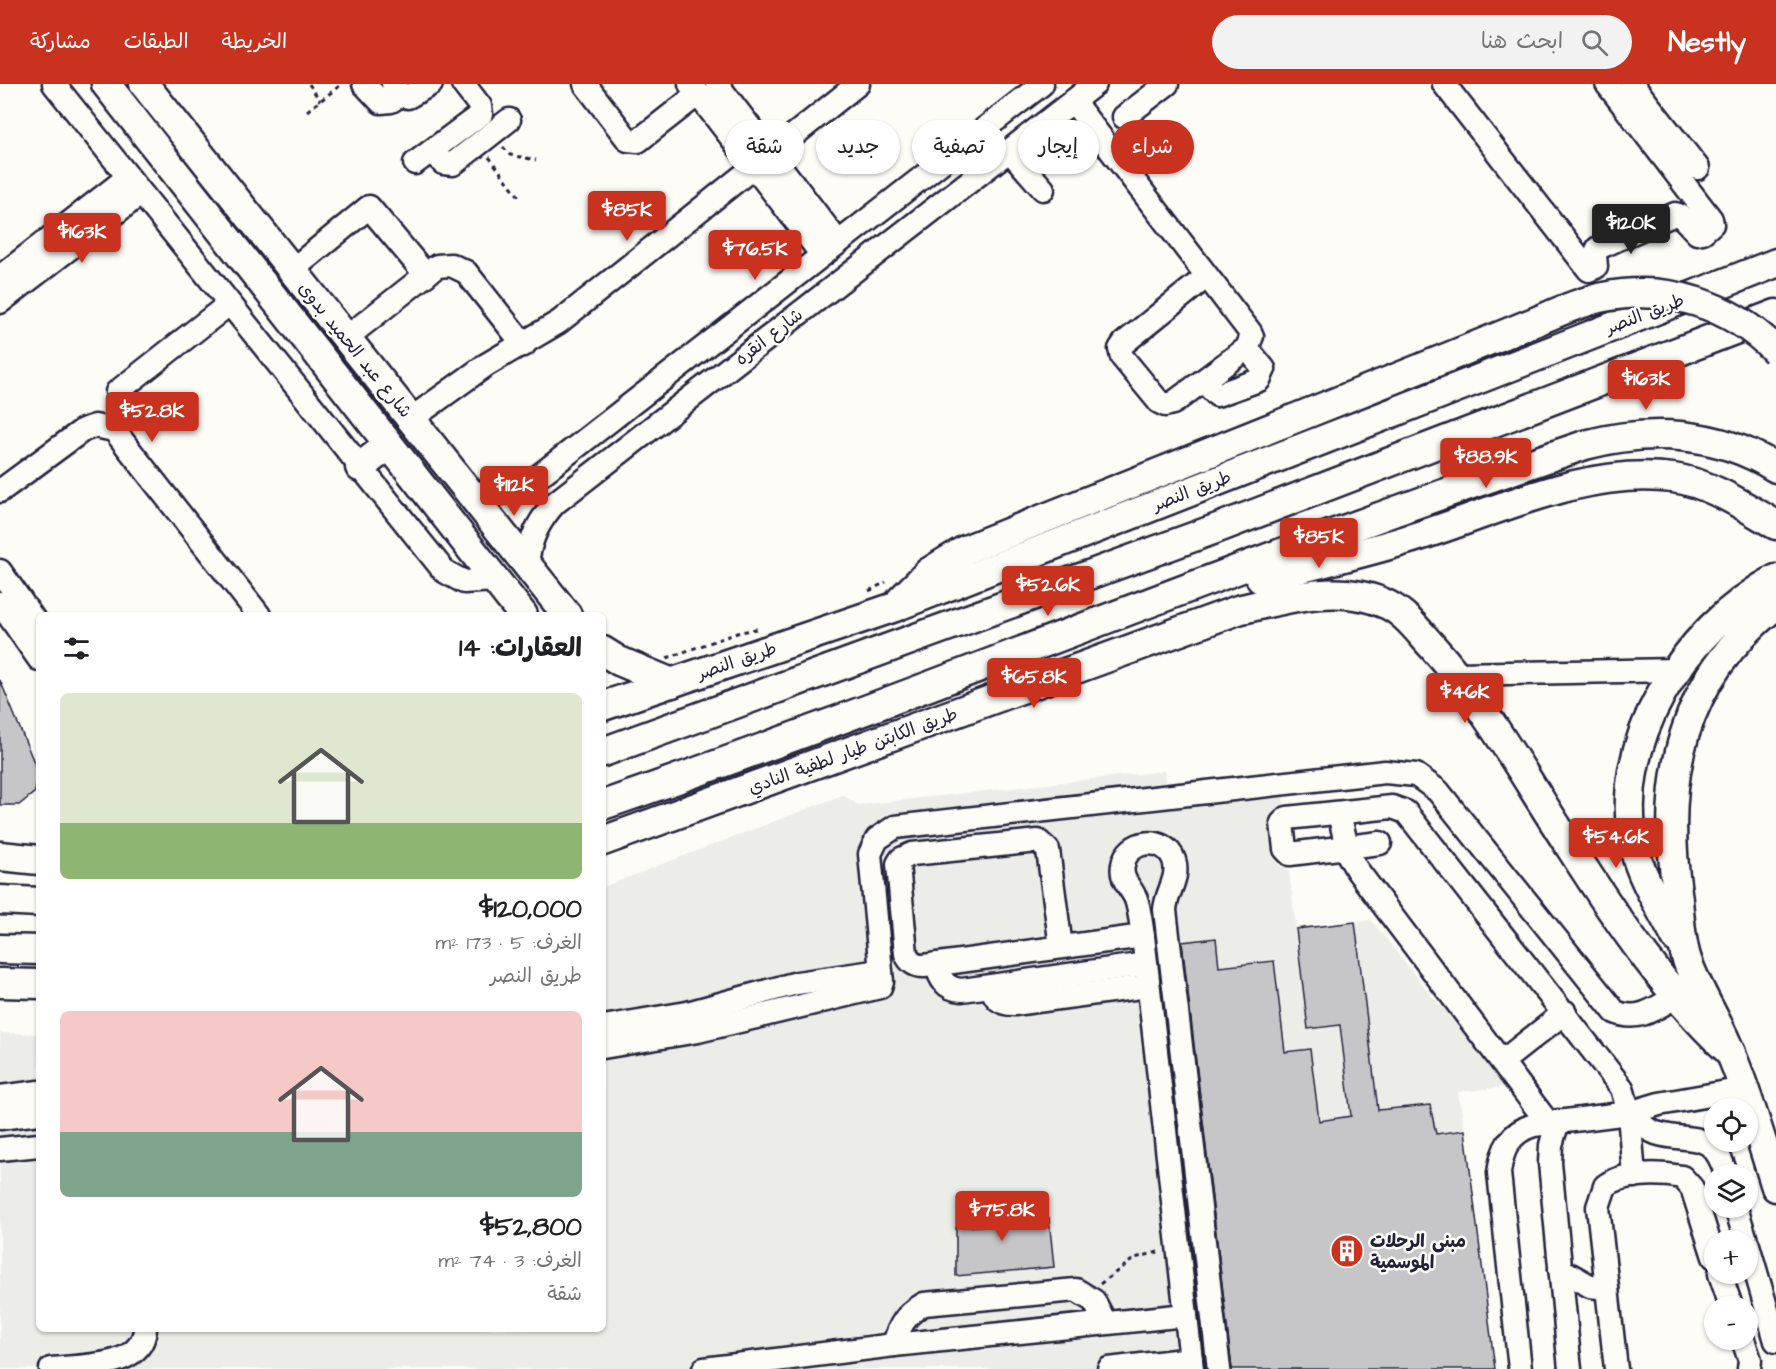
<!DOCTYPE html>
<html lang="ar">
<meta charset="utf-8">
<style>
:root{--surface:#fff;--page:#f2f2f2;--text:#202124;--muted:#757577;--accent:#c8321e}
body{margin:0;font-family:"Architects Daughter","Playpen Sans Arabic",sans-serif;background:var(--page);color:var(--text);direction:rtl;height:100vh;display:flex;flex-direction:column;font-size:22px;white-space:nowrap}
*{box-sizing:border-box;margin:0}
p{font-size:20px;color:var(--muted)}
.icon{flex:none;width:33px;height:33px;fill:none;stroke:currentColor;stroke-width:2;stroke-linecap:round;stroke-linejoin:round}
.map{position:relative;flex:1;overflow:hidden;direction:ltr}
.sheet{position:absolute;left:36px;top:528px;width:570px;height:720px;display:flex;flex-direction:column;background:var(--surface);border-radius:9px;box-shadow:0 2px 4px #0004;direction:rtl}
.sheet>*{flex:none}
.top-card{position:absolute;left:624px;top:36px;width:570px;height:54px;direction:rtl;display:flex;gap:12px}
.buttons{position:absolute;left:1704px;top:1014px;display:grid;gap:12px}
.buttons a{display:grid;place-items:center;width:54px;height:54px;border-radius:50%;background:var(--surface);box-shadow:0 2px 4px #0004;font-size:30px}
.price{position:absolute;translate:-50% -51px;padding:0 14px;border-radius:6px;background:var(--accent);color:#fff;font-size:20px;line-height:39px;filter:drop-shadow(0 2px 3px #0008)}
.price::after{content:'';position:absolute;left:50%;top:36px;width:18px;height:14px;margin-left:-9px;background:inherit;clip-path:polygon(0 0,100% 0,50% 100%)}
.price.on{background:#222;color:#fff}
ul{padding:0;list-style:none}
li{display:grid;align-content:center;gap:12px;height:318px;padding:0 24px}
li span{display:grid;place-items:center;height:186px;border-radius:9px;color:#555}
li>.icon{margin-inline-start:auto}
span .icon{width:108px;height:108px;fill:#fffc;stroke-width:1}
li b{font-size:26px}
h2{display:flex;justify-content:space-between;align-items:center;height:72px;padding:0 24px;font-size:26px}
.pill{padding:0 21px;border-radius:27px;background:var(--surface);box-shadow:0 2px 4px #0004;font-size:21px;line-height:54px}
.pill.on{background:var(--accent);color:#fff}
header{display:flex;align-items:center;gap:36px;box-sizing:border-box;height:84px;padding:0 30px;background:var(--accent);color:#fff}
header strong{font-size:28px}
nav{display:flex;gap:33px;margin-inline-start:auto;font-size:21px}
.search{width:420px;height:54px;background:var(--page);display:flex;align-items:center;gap:15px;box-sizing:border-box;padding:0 21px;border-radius:33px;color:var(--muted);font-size:22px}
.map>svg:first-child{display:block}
</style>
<header>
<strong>Nestly</strong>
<div class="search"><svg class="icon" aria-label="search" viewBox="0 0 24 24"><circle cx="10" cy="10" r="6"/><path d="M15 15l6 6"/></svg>ابحث هنا</div>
<nav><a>الخريطة</a><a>الطبقات</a><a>مشاركة</a></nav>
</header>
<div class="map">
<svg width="1776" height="1285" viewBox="0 0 1776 1285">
<rect width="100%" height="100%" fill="#fdfcf7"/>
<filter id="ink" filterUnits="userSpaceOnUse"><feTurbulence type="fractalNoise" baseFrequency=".0167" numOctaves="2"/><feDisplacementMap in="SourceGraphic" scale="12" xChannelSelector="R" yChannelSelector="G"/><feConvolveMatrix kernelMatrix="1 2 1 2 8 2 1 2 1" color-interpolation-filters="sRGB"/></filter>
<g filter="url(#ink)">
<!-- built -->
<path fill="#ecece9" d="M1164,687L1168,711L1282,704L1293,770L1288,779L1296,845L1371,836L1439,921L1453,924L1513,1002L1458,1008L1465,1046L1495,1285H0V949L39,950V1245H603V803L843,711L858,721Z"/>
<!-- building -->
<g fill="#c6c6c8" stroke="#22223b" stroke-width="1.5">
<path d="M0,596L38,688L35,708L19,721H0Z"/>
<path d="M1355,838L1378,1026L1430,1021L1436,1050L1465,1046L1495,1285H1232L1182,858L1216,854L1219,883L1274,877L1285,968L1310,965L1319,1037L1351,1032L1340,941L1308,945L1296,845Z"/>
<path d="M1007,1108L1012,1142L1049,1134L1054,1183L956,1192V1143L981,1142L979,1128L985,1127L983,1112Z"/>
</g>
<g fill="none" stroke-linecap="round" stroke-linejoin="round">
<!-- minor casing -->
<g stroke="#22223b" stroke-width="27">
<g id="minor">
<path d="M54,0L444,487L464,498L495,496"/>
<path d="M364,0L381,18L391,17L401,11"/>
<path d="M393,0L401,11L408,13L431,0"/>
<path d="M585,0L628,56L638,57L698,10"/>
<path d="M690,0L822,171"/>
<path d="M717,0L838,158"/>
<path d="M1444,0L1589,186L1596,183L1595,171L1598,164L1675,130L1681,132L1697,149L1703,148L1712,140L1711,135L1607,0"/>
<path d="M1632,0L1698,84"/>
<path d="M1073,17L1250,248L1252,252L1247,264L1173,319L1165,321L1159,318L1122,273L1120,265L1124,259L1207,192"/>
<path d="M1124,33L1167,0"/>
<path d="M1009,66L1043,105"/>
<path d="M432,67L443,79L453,80L509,36"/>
<path d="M415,79L481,30L480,22L463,0"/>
<path d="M292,186L369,123L426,191"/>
<path d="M0,193L127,94"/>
<path d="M0,218L140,110"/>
<path d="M346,254L437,182L451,181L466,188L524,261"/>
<path d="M1203,297L1217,311L1259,296L1264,285L1247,264"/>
<path d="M117,308L229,220"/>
<path d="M411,335L486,281L559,238L858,0"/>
<path d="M467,406C492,414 513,409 535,395L1042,0"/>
<path d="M0,407L83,346L95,342L114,346L259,531"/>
<path d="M527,480C530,455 538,438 555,419L1095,0"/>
<path d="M0,487L39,543"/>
<path d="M0,519L39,575"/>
<path d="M1457,590L1676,586"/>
<path d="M1339,729L1349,772L1357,786L1548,1039"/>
<path d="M1380,759L1290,770L1285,765L1282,739L1287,734L1392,723L1406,728L1622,1004L1629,1029L1634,1092"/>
<path d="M1061,863L1048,766L1038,757L912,770L901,775L898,780L906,870C910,879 915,882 924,882L1143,852"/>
<path d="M936,880C940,895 945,905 962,906L1146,880"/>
<path d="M991,902C995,915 1000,920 1014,920L1148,902"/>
<path d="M603,943L687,929L797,899L880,887"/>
<path d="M603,963L698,947L880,903L882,898L870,770L877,755L895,743L1385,688L1416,691L1438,707L1615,928C1638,938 1655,925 1675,913"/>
<path d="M1503,977L1565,928"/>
<path d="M0,1013L39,1008"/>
<path d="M1629,1029C1637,1037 1645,1045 1656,1049C1691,1060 1712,1043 1726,1090"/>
<path d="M0,1034L39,1029"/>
<path d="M1558,1037L1551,1061L1550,1079L1570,1285"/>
<path d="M0,1065L39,1061"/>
<path d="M1736,1124L1746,1156"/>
<path d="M1748,1161L1776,1257"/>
<path d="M1560,1185L1590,1202L1607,1204"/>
<path d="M1720,1190L1731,1222"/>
<path d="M1743,1256L1750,1276L1749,1285"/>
<path d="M894,1261C899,1241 906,1230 924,1220L1076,1206L1094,1217L1105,1238"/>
<path d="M51,1285C83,1281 142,1285 145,1245"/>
<path d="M704,1285L894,1261L1186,1231"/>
<path d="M1109,1285L1191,1275"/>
<path d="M1192,1285L1143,852C1141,840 1140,827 1136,815C1131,803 1120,796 1123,781C1127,755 1165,751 1174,776C1180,794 1166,808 1165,826L1219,1285"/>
<path d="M1520,1285L1499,1089C1502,1065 1510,1048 1534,1041L1629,1029L1659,1020L1744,1005"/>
<path d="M1616,1285L1598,1123L1605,1102C1623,1088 1660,1089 1682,1093L1692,1104L1714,1173"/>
</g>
</g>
<!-- major casing -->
<g stroke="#22223b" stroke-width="33">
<g id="major">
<path d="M106,0L523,531"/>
<path d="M144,0L567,531"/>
<path d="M360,383L389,361"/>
<path d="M1261,495C1309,481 1358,471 1406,456C1490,431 1583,382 1673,394C1710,399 1744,422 1776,441"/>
<path d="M901,516L929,488L965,466L1424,283"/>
<path d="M1776,521C1681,595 1661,694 1677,808C1680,830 1680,856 1687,876C1698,908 1719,938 1731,970C1749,1013 1762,1059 1776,1103"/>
<path d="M603,567L619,577L672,599"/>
<path d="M603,622L895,523L1776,179"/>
<path d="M603,668L1218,444L1776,230"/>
<path d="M603,721C932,607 1254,472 1585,361C1649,344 1718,347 1776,384"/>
<path d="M603,757L1238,526C1285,515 1341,498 1388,521C1406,530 1418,547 1431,561C1487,623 1526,696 1572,766C1618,838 1668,911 1731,969"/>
<path d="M0,772L39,776"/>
<path d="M0,816L39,818"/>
<path d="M1676,854C1662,826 1643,798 1635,767C1609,660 1684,545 1776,495"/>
<path d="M0,865L39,866"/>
<path d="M0,899L39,900"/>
</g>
</g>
<!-- path -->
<g stroke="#22223b" stroke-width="3" stroke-dasharray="4.5 4.5" stroke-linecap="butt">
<path d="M309,0L320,17"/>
<path d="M307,27L342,0"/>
<path d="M503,63L510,71L536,76"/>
<path d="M489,73L521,115"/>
<path d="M869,507L886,498"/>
<path d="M667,574L737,549L760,544"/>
<path d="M1100,1200L1135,1174L1162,1167"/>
</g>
<!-- minor -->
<use href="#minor" stroke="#fdfcf7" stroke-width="22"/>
<!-- major -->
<use href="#major" stroke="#fdfcf7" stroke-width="28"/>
<!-- major-bridge casing -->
<g stroke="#22223b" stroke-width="33" stroke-linecap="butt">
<path id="major-bridge" d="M1424,283C1458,269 1493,255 1527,241C1552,231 1578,218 1604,213C1668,200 1731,221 1776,267"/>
</g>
<!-- major-bridge -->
<use href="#major-bridge" stroke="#fdfcf7" stroke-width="28"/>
</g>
</g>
<!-- icons -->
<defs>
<g id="building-disc" transform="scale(1.725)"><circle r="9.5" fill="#c8321e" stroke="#fdfcf7"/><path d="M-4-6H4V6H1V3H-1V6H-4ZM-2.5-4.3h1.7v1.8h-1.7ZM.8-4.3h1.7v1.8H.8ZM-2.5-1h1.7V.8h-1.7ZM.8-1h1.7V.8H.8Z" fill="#fff"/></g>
</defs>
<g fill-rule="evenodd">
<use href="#building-disc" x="1347" y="1167"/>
</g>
<g text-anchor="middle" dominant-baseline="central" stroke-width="5" stroke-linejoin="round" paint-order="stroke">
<!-- street labels -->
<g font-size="18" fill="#22223b" stroke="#fdfcf7">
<text transform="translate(1645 230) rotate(-21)">طريق النصر</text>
<text transform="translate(769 253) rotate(-38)">شارع انقره</text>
<text transform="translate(355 266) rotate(51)">شارع عبد الحميد بدوى</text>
<text transform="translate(1192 407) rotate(-21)">طريق النصر</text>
<text transform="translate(737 577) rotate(-19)">طريق النصر</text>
<text transform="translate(853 667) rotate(-20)">طريق الكابتن طيار لطفية النادي</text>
</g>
<!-- poi labels -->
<g font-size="18" font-weight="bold" fill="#22223b" stroke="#fdfcf7" text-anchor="start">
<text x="1370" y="1157">مبنى الرحلات<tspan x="1370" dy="21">الموسمية</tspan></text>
</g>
</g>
</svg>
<div class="buttons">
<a><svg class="icon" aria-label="locate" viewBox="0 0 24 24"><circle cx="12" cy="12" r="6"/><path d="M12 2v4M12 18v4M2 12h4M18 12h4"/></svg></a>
<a><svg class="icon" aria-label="layers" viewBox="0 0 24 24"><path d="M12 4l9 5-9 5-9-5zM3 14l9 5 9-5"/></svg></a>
<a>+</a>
<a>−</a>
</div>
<b class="price" style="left:627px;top:158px">$85K</b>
<b class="price on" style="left:1631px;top:171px">$120K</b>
<b class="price" style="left:82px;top:180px">$163K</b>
<b class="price" style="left:755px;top:197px">$76.5K</b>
<b class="price" style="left:1646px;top:327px">$163K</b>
<b class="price" style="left:152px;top:359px">$52.8K</b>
<b class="price" style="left:1486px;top:405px">$88.9K</b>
<b class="price" style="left:514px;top:433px">$112K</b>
<b class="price" style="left:1319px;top:485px">$85K</b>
<b class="price" style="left:1048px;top:533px">$52.6K</b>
<b class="price" style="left:1034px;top:625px">$65.8K</b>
<b class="price" style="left:1465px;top:640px">$46K</b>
<b class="price" style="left:1616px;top:785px">$54.6K</b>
<b class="price" style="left:1002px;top:1158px">$75.8K</b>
<div class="top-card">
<a class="pill on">شراء</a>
<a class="pill">إيجار</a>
<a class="pill">تصفية</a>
<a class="pill">جديد</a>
<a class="pill">شقة</a>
</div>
<section class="sheet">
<h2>العقارات: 14<svg class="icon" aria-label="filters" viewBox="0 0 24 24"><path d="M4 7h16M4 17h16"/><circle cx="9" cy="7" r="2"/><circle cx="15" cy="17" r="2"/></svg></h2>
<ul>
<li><span style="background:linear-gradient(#dfe7d0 70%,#8fb573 0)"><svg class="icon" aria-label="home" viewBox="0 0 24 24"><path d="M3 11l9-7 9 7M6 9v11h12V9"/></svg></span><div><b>$120,000</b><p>الغرف: 5 · 173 m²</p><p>طريق النصر</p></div></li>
<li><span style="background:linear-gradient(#f6c9c9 65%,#7fa58c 0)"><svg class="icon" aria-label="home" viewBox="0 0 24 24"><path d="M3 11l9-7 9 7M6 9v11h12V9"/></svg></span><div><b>$52,800</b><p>الغرف: 3 · 74 m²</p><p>شقة</p></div></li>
</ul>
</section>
</div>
